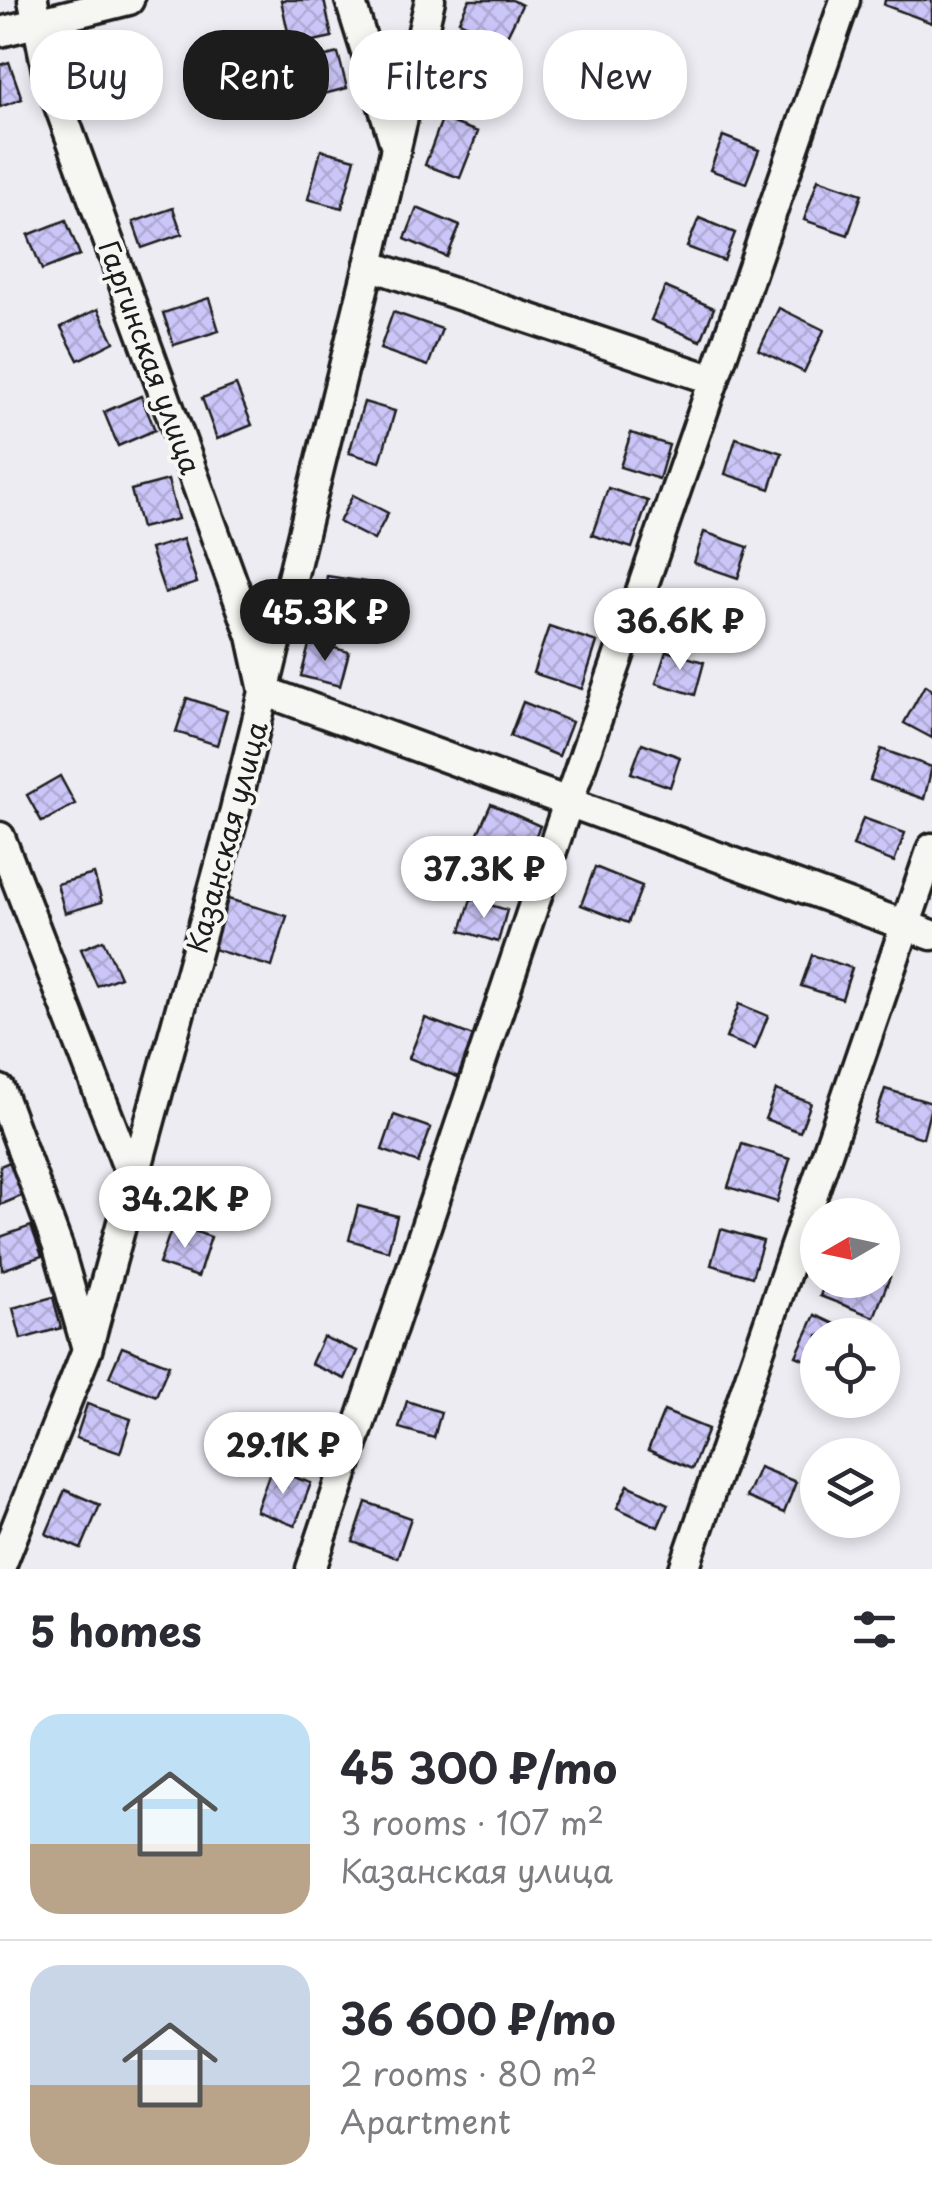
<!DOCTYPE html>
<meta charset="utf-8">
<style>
:root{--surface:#fff;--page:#f7f7f7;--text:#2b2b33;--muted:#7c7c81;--line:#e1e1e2;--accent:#1c1c1c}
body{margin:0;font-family:"Playpen Sans",sans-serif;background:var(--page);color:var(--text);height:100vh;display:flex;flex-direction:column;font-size:38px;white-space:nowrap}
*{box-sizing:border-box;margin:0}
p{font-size:32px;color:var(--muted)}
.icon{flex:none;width:55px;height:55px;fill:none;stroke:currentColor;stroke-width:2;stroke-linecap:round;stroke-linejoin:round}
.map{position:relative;height:1569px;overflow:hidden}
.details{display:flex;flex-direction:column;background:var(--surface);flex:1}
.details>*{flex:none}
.banner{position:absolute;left:30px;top:30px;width:872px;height:90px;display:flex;gap:20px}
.needle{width:65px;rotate:261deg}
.tools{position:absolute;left:800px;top:1198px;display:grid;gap:20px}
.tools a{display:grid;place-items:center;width:100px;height:100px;border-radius:50%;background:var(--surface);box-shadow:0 5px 15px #0003;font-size:50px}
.price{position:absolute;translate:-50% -85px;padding:0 22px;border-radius:35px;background:#fff;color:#222;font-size:32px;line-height:65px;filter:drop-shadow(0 2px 5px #0008)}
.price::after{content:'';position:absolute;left:50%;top:60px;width:30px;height:22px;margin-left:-15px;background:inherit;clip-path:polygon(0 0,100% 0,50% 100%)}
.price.active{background:var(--accent);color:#fff}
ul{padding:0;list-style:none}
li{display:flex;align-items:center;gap:30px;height:250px;padding:0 30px}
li+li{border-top:2px solid var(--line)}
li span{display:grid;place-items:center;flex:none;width:280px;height:200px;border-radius:30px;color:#555}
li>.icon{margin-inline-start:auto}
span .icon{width:120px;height:120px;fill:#fffc;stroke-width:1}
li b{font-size:42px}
h2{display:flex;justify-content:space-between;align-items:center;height:120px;padding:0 30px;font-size:42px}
.chip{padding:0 35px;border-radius:40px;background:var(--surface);box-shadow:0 5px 15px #0003;font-size:35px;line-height:90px}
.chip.active{background:var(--accent);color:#fff}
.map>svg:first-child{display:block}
</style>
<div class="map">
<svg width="932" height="1569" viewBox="0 0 932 1569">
<defs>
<pattern id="building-cross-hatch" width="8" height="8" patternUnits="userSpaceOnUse" patternTransform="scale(2.5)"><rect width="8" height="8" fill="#cbc6f8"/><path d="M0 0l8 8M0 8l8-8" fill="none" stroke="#aeaad4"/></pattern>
</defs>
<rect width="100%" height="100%" fill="#edecf3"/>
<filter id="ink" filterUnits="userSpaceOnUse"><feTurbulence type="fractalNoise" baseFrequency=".01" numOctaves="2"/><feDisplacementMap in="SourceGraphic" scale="20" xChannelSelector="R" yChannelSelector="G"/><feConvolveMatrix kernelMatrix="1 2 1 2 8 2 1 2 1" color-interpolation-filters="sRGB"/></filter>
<g filter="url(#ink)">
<!-- building -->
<g fill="url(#building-cross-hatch)" stroke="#1c1c1c" stroke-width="2.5">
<path d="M281,0H324L332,37L291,46Z"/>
<path d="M469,0H512L522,5L504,42L459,21Z"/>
<path d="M885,0H932V23L884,5Z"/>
<path d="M102,37L110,70L77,78L68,46Z"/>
<path d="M456,52L487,65L468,107L438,94Z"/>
<path d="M338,53L347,88L308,98L299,63Z"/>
<path d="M9,62L22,99L0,107V65Z"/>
<path d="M442,119L478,132L460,178L425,165Z"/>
<path d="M723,136L759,150L746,183L710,170Z"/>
<path d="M321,150L355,159L342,208L308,199Z"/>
<path d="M818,179L862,194L848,235L804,220Z"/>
<path d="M173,208L182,234L142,248L133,222Z"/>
<path d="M417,208L460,226L447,257L405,239Z"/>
<path d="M699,218L735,233L724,261L687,247Z"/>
<path d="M66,220L80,255L42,270L28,235Z"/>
<path d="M665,287L714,308L701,341L651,320Z"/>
<path d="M209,298L219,331L174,345L163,313Z"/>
<path d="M779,308L824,330L804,372L759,350Z"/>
<path d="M98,309L114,342L78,360L61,327Z"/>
<path d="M393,312L442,329L428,366L380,349Z"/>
<path d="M236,385L252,425L217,439L202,398Z"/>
<path d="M141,396L155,430L118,446L104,412Z"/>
<path d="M364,402L395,411L380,462L349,453Z"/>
<path d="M631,433L669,445L659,479L620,467Z"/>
<path d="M736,438L782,453L770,489L725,474Z"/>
<path d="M168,480L178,519L141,528L131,490Z"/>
<path d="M608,488L648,501L632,548L592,535Z"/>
<path d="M353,495L388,513L374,540L339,522Z"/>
<path d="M704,532L748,547L738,578L694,563Z"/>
<path d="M183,539L197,583L165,593L150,549Z"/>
<path d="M327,576L379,584L375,609L323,602Z"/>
<path d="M684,592L734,606L723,649L673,635Z"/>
<path d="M549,626L597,642L582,689L533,673Z"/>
<path d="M310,641L349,652L340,686L301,676Z"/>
<path d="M666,651L704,662L695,695L656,683Z"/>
<path d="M925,685L932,690V738L904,723Z"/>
<path d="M187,698L227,711L217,745L176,732Z"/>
<path d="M523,702L572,722L559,756L510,736Z"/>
<path d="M642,743L680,757L670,787L631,773Z"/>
<path d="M881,749L932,767L924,799L870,780Z"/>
<path d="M60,776L75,804L42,822L27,795Z"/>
<path d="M491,804L540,826L522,866L473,844Z"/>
<path d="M863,818L905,833L894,862L853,846Z"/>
<path d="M595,867L642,886L628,923L581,905Z"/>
<path d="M94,874L102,902L65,913L57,884Z"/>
<path d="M228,899L287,916L272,967L213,949Z"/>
<path d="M471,899L507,910L498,942L461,931Z"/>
<path d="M103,940L120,977L97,986L81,949Z"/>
<path d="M812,955L852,968L842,999L801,986Z"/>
<path d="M739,1004L768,1016L755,1049L726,1038Z"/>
<path d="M425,1018L473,1036L458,1077L409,1058Z"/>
<path d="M885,1089L932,1103L923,1138L874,1123Z"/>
<path d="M776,1090L811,1103L800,1132L765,1119Z"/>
<path d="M394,1115L431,1128L418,1163L382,1150Z"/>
<path d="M742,1144L790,1159L777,1202L728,1187Z"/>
<path d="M12,1161L26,1194L0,1205V1166Z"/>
<path d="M358,1206L397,1216L388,1251L349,1240Z"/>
<path d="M173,1224L211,1237L198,1277L159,1264Z"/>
<path d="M31,1226L42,1256L2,1270L0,1237Z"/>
<path d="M721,1229L763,1241L752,1277L711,1265Z"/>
<path d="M882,1274L890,1277L874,1317L820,1296L826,1280H882Z"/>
<path d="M53,1297L61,1328L21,1339L13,1308Z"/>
<path d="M815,1315L858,1335H818V1365L796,1356Z"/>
<path d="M323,1337L357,1351L345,1379L311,1364Z"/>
<path d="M122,1347L169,1365L156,1396L109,1377Z"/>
<path d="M407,1401L441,1412L434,1438L399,1428Z"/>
<path d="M87,1404L131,1419L120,1453L76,1438Z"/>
<path d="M664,1411L708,1429L692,1469L648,1450Z"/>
<path d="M759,1467L796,1482L784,1513L746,1497Z"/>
<path d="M271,1469L311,1483L295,1526L256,1511Z"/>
<path d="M628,1485L668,1504L658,1527L617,1508Z"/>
<path d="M65,1490L100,1505L81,1549L46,1534Z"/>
<path d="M366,1502L411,1518L397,1558L353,1542Z"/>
</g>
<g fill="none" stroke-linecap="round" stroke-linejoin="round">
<!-- street casing -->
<g stroke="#1c1c1c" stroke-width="35">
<g id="street">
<path d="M33,0L48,75L252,636L264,691L932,935"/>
<path d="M350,0L395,144"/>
<path d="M0,32L129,0"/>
<path d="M369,265L714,380"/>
<path d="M0,837L133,1181"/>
<path d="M0,1090L58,1247L87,1349"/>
<path d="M0,1568L87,1350L234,814L369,265L430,0"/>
<path d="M311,1569L568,803L845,0"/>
<path d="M684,1569L932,848"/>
</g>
</g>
<!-- street -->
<use href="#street" stroke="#f6f6f2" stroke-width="28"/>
</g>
</g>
<g text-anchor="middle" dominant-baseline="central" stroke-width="8" stroke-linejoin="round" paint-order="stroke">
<!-- street labels -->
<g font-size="28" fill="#1c1c1c" stroke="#f6f6f2">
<text transform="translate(151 357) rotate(70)">Гаргинская улица</text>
<text transform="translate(226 837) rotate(-75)">Казанская улица</text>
</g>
</g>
</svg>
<div class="tools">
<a><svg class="needle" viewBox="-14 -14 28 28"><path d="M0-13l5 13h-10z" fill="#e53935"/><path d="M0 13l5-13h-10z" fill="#7c7c81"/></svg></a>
<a><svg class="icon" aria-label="locate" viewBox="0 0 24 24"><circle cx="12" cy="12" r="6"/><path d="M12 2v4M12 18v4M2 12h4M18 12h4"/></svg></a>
<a><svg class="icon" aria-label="layers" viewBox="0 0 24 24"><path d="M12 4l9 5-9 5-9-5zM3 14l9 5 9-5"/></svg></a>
</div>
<b class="price active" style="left:325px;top:664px">45.3K ₽</b>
<b class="price" style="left:680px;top:673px">36.6K ₽</b>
<b class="price" style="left:484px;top:921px">37.3K ₽</b>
<b class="price" style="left:185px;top:1251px">34.2K ₽</b>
<b class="price" style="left:283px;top:1497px">29.1K ₽</b>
<div class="banner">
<a class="chip">Buy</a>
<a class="chip active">Rent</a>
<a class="chip">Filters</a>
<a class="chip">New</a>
</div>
</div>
<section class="details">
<h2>5 homes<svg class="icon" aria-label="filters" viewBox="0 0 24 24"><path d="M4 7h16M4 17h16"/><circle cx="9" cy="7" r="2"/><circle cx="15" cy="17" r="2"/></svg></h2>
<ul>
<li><span style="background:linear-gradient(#bfe0f5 65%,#b9a48a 0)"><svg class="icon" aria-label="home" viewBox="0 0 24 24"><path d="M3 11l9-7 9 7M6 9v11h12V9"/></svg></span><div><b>45 300 ₽/mo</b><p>3 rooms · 107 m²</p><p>Казанская улица</p></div></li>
<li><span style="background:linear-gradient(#c9d6e8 60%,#b9a48a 0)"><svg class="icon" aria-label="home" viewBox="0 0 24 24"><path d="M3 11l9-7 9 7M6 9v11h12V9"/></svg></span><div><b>36 600 ₽/mo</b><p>2 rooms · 80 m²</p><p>Apartment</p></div></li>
</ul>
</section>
